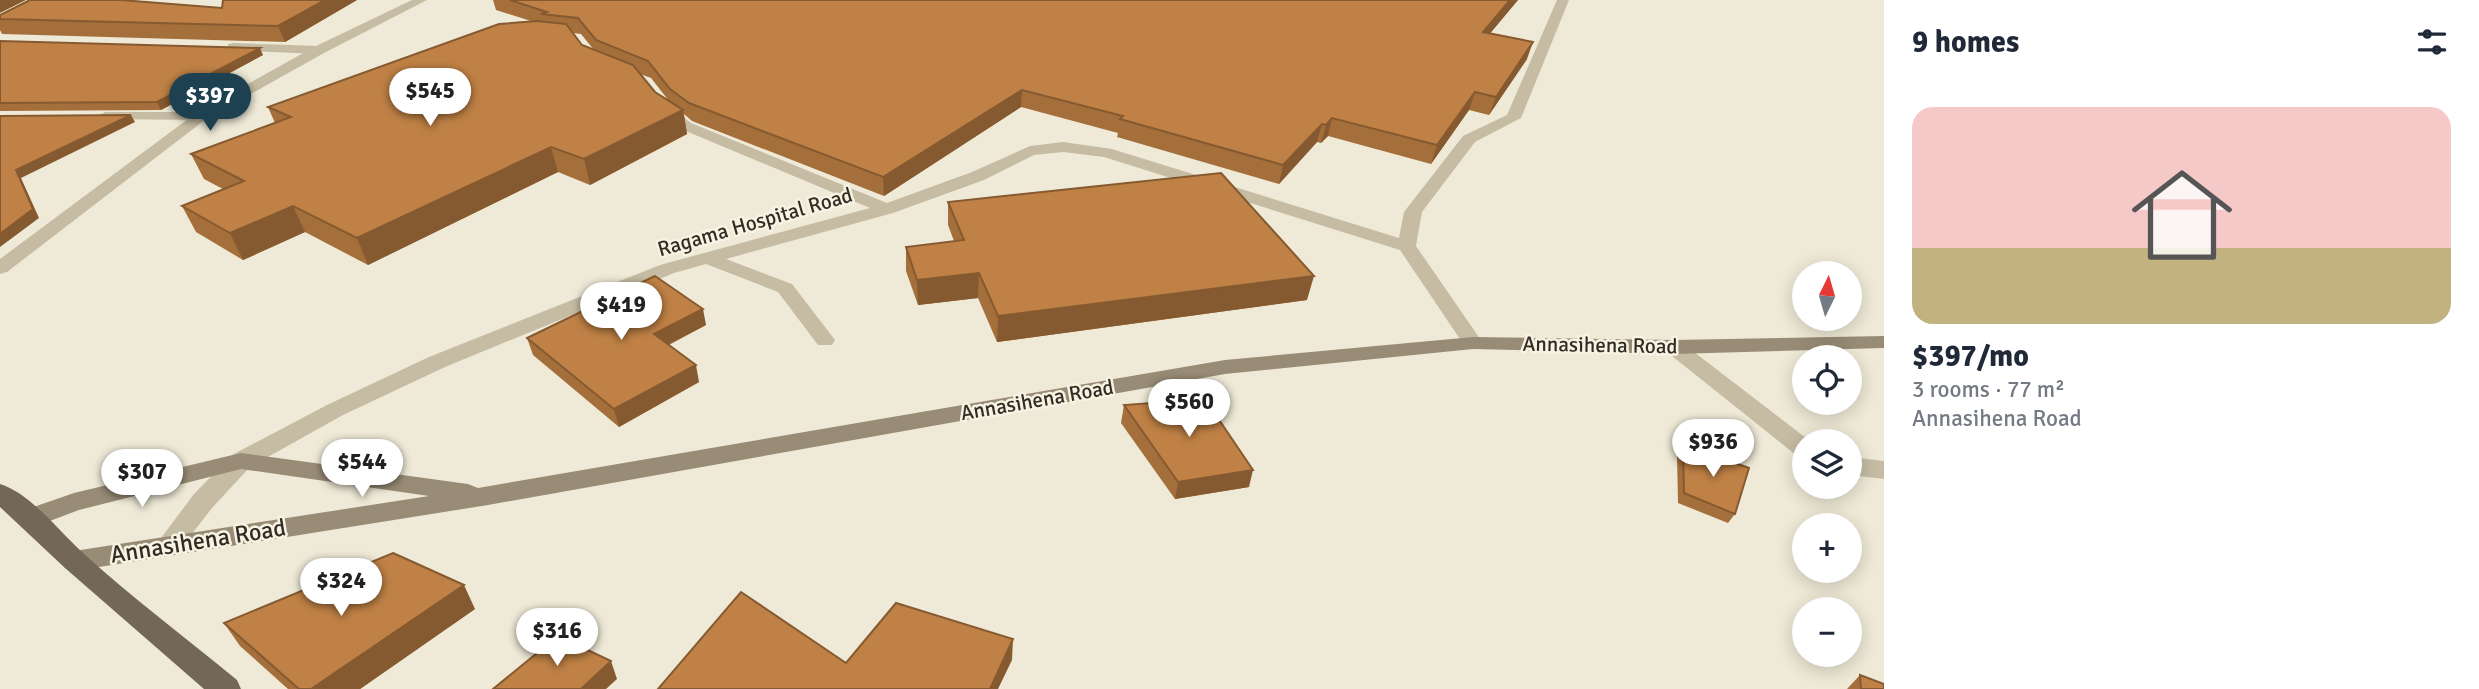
<!DOCTYPE html>
<meta charset="utf-8">
<style>
:root{--surface:#fff;--page:#f6f6f7;--text:#1f2937;--muted:#747a83;--line:#e0e1e3;--accent:#1e4151}
body{margin:0;font-family:Signika,sans-serif;background:var(--page);color:var(--text);height:100vh;display:flex;flex-direction:column;font-size:26px;white-space:nowrap}
*{box-sizing:border-box;margin:0}
p{font-size:23px;color:var(--muted)}
.icon{flex:none;width:38px;height:38px;fill:none;stroke:currentColor;stroke-width:2;stroke-linecap:round;stroke-linejoin:round}
.map{position:relative;flex:1;overflow:hidden}
.details{display:flex;flex-direction:column;background:var(--surface);width:595px}
.details>*{flex:none}
.needle{width:46px;rotate:5deg}
.controls{position:absolute;left:1792px;top:261px;display:grid;gap:14px}
.controls a{display:grid;place-items:center;width:70px;height:70px;border-radius:50%;background:var(--surface);box-shadow:0 4px 18px #0003;font-size:35px}
.price{position:absolute;translate:-50% -60px;padding:0 16px;border-radius:24px;background:#fff;color:#222;font-size:23px;line-height:46px;filter:drop-shadow(0 2px 4px #0008)}
.price::after{content:'';position:absolute;left:50%;top:42px;width:21px;height:16px;margin-left:-10px;background:inherit;clip-path:polygon(0 0,100% 0,50% 100%)}
.price.on{background:var(--accent);color:#fff}
ul{padding:0;list-style:none}
li{display:grid;align-content:center;gap:14px;height:371px;padding:0 28px}
li+li{border-top:2px solid var(--line)}
li span{display:grid;place-items:center;height:217px;border-radius:21px;color:#555}
li>.icon{margin-inline-start:auto}
span .icon{width:126px;height:126px;fill:#fffc;stroke-width:1}
li b{font-size:30px}
h2{display:flex;justify-content:space-between;align-items:center;height:84px;padding:0 28px;font-size:30px}
main{display:flex;flex:1;min-height:0}
.map>svg:first-child{display:block}
</style>
<main>
<div class="map">
<svg width="1884" height="689" viewBox="0 0 1884 689">
<rect width="100%" height="100%" fill="#efead7"/>
<g fill="none" stroke-linecap="round" stroke-linejoin="round">
<!-- lane -->
<g fill="#c6bca4" fill-rule="evenodd">
<path d="M1557,0H1569L1521,118L1475,142L1422,212L1416,246L1483,343L1480,348H1466L1400,250L1104,157L1063,152L1034,155L984,180L893,213L726,259L792,284L835,340L832,345H818L778,292L706,264L674,273L445,367L343,415L250,467L212,508L177,553L168,556L159,553L155,546L194,494L232,455L327,405L429,357L660,265L870,208L681,129L658,111L656,108L658,105H668L691,123L887,203L972,172L1030,146L1063,142L1112,149L1399,238L1404,212L1463,136L1507,115Z"/>
<path d="M233,43L319,46L326,50L319,54L228,50V44Z"/>
<path d="M105,112H201L208,116L201,120L100,119L98,116Z"/>
<path d="M1674,340L1681,342L1810,441H1804V457L1796,455L1667,352L1663,347L1667,342Z"/>
<path d="M1850,457L1884,461V479L1850,475Z"/>
</g>
<!-- street -->
<path fill="#c6bca4" fill-rule="evenodd" d="M412,0H427L324,53L206,119L7,272L0,274V259L196,113L314,47Z"/>
<!-- secondary -->
<path fill="#998c76" fill-rule="evenodd" d="M1884,336V348L1674,354L1473,349L1225,374L488,505L74,571L65,568L61,561L65,554L74,551L429,496L241,469L79,510L31,528L22,525L18,518L22,511L74,493L241,453L468,484L478,488L1225,360L1473,337L1674,340Z"/>
<!-- primary -->
<path fill="#736857" fill-rule="evenodd" d="M0,484C30,493 59,531 82,552C131,597 185,637 237,680L241,689H204L65,568L0,507Z"/>
</g>
<!-- wall -->
<g fill="#a46f3b" fill-rule="evenodd">
<path d="M357,0L285,42L2,34L0,30V15L222,8Z"/>
<path d="M493,0H1518L1490,33L1527,59L1489,115L1469,110L1431,164L1328,136L1321,143L1317,142L1279,184L1117,137L1118,133L1021,107L884,196L692,121L684,114L687,134L590,185L558,172L368,265L305,232L243,260L196,232L182,206L223,189L204,179L191,154L275,123L268,107L531,21L496,10ZM573,33L581,34L594,50L582,45ZM640,74L651,78L669,101L655,92Z"/>
<path d="M0,41L263,55L161,110L0,111Z"/>
<path d="M948,202L1307,300L997,342L978,298L918,305L906,271V247L954,241L948,225Z"/>
<path d="M706,325L669,345L699,382L619,427L533,355L527,338Z"/>
<path d="M1124,405L1249,487L1175,499L1121,423Z"/>
<path d="M1683,445L1735,514L1728,523L1678,503L1677,455Z"/>
<path d="M475,609L360,689H288L240,646L224,623Z"/>
<path d="M1860,675L1884,689H1847Z"/>
</g>
<!-- shaded-wall -->
<g fill="#865a30">
<path d="M0,0H26L0,13Z"/>
<path d="M325,0H357L285,42L278,26Z"/>
<path d="M1510,0H1518L1478,48L1483,32Z"/>
<path d="M1533,42L1527,59L1489,115L1496,97Z"/>
<path d="M260,48L263,55L161,110L157,102Z"/>
<path d="M1022,90L1021,107L884,196L883,177Z"/>
<path d="M1475,92L1469,110L1431,164L1437,145Z"/>
<path d="M683,110L687,134L590,185L584,159Z"/>
<path d="M131,115L135,122L21,178L39,218L0,247V234L16,170Z"/>
<path d="M1332,118L1328,136L1321,143L1326,125Z"/>
<path d="M1322,124L1317,142L1279,184L1283,165Z"/>
<path d="M551,147L558,172L368,265L357,238Z"/>
<path d="M293,206L305,232L243,260L230,233Z"/>
<path d="M979,273L978,298L918,305L917,280Z"/>
<path d="M1314,276L1307,300L997,342L998,316Z"/>
<path d="M703,309L706,325L657,350L654,334Z"/>
<path d="M696,365L699,382L619,427L614,409Z"/>
<path d="M1253,470L1249,487L1175,499L1178,482Z"/>
<path d="M464,585L475,609L360,689H311Z"/>
<path d="M1013,639L1012,660L998,689H990Z"/>
<path d="M611,661L617,679L606,689H581Z"/>
</g>
<!-- building -->
<g fill="#bf8145" stroke="#865a30" stroke-width="2">
<path d="M30,0H121L222,8L223,0H325L278,26L0,19V15Z"/>
<path d="M510,0H1510L1483,32L1533,42L1496,97L1475,92L1437,145L1332,118L1326,125L1322,124L1283,165L1120,119L1123,116L1022,90L883,177L689,103L670,89L648,61L596,40L578,18L541,14L547,12Z"/>
<path d="M537,21L566,24L582,45L633,65L655,92L683,110L584,159L551,147L357,238L293,206L230,233L182,206L244,181L191,154L291,117L268,107L499,24Z"/>
<path d="M0,41L260,48L157,102L0,103Z"/>
<path d="M131,115L16,170L33,209L0,234V116Z"/>
<path d="M1221,173L1314,276L998,316L979,273L917,280L906,247L964,240L948,202Z"/>
<path d="M655,276L703,309L654,334L696,365L614,409L527,338Z"/>
<path d="M1205,399L1253,470L1178,482L1124,405Z"/>
<path d="M1683,445L1749,468L1735,514L1684,493Z"/>
<path d="M393,553L464,585L311,689H299L224,623Z"/>
<path d="M741,592L846,663L896,603L1013,639L990,689H658Z"/>
<path d="M558,636L611,661L581,689H493Z"/>
<path d="M1860,675L1884,684V689H1861Z"/>
</g>
<g text-anchor="middle" dominant-baseline="central" stroke-width="5" stroke-linejoin="round" paint-order="stroke">
<!-- street labels -->
<g font-size="21" fill="#322c25" stroke="#f7f3e3">
<text transform="translate(755 222) rotate(-16)">Ragama Hospital Road</text>
<text transform="translate(1600 345) rotate(1)">Annasihena Road</text>
<text transform="translate(1037 400) rotate(-10)">Annasihena Road</text>
</g>
<!-- near-street labels -->
<g font-size="24" fill="#322c25" stroke="#f7f3e3">
<text transform="translate(198 541) rotate(-9)">Annasihena Road</text>
</g>
</g>
</svg>
<div class="controls">
<a><svg class="needle" viewBox="-14 -14 28 28"><path d="M0-13l5 13h-10z" fill="#e53935"/><path d="M0 13l5-13h-10z" fill="#747a83"/></svg></a>
<a><svg class="icon" aria-label="locate" viewBox="0 0 24 24"><circle cx="12" cy="12" r="6"/><path d="M12 2v4M12 18v4M2 12h4M18 12h4"/></svg></a>
<a><svg class="icon" aria-label="layers" viewBox="0 0 24 24"><path d="M12 4l9 5-9 5-9-5zM3 14l9 5 9-5"/></svg></a>
<a>+</a>
<a>−</a>
</div>
<b class="price" style="left:430px;top:128px">$545</b>
<b class="price on" style="left:210px;top:133px">$397</b>
<b class="price" style="left:621px;top:342px">$419</b>
<b class="price" style="left:1189px;top:439px">$560</b>
<b class="price" style="left:1713px;top:479px">$936</b>
<b class="price" style="left:362px;top:499px">$544</b>
<b class="price" style="left:142px;top:509px">$307</b>
<b class="price" style="left:341px;top:618px">$324</b>
<b class="price" style="left:557px;top:668px">$316</b>
</div>
<section class="details">
<h2>9 homes<svg class="icon" aria-label="filters" viewBox="0 0 24 24"><path d="M4 7h16M4 17h16"/><circle cx="9" cy="7" r="2"/><circle cx="15" cy="17" r="2"/></svg></h2>
<ul>
<li><span style="background:linear-gradient(#f6c9c9 65%,#c2b280 0)"><svg class="icon" aria-label="home" viewBox="0 0 24 24"><path d="M3 11l9-7 9 7M6 9v11h12V9"/></svg></span><div><b>$397/mo</b><p>3 rooms · 77 m²</p><p>Annasihena Road</p></div></li>
</ul>
</section>
</main>
